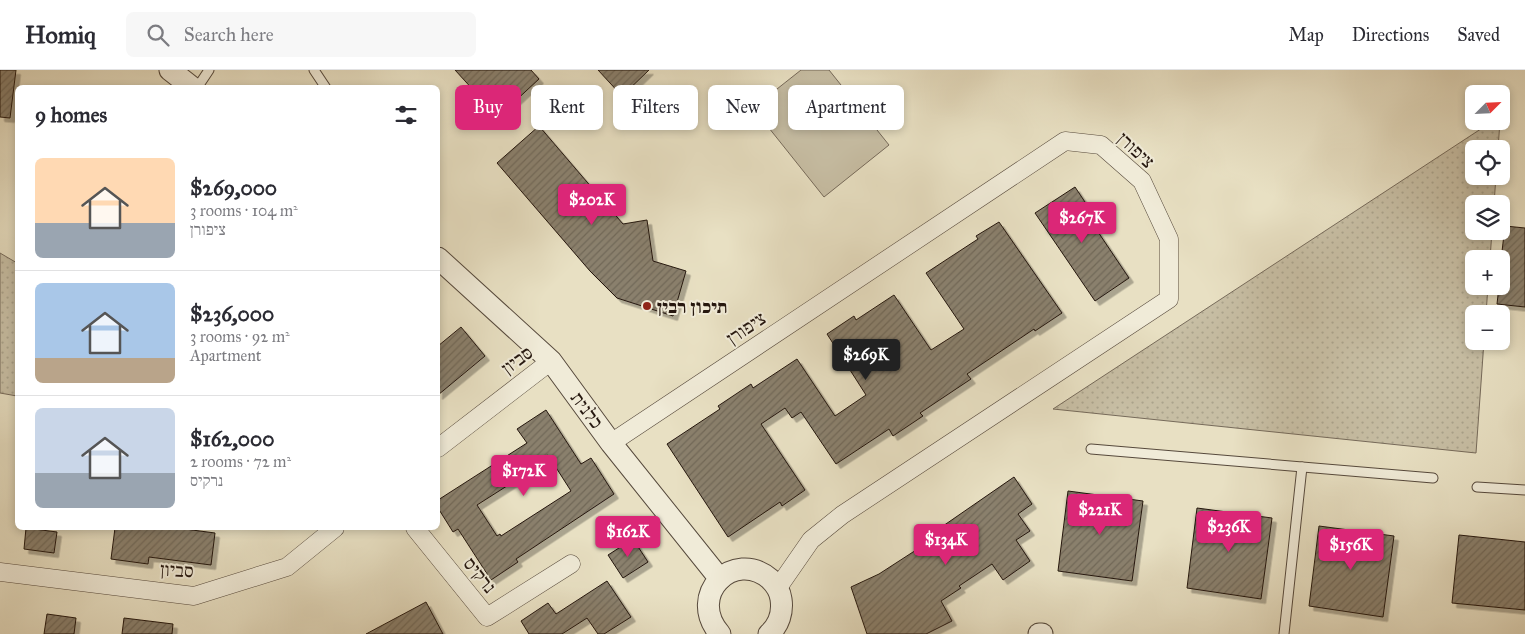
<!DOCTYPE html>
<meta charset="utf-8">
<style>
:root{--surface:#fff;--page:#f7f7f7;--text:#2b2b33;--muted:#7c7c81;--line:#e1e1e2;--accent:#db2777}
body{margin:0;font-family:"IM FELL Great Primer","Frank Ruhl Libre",serif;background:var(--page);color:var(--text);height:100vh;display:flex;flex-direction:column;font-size:19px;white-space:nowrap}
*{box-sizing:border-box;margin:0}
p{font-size:16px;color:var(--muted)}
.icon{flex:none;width:28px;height:28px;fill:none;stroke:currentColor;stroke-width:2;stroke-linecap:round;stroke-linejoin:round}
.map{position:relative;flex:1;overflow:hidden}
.details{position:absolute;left:15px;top:15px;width:425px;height:445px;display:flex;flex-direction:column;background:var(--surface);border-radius:8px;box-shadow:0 2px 8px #0003}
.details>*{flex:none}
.banner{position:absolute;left:455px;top:15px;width:475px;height:45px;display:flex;gap:10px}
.needle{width:32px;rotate:66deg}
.controls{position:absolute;left:1465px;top:15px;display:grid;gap:10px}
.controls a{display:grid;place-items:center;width:45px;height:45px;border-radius:8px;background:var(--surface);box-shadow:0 2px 8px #0003;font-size:25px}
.price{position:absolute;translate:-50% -42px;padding:0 11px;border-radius:5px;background:var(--accent);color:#fff;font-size:16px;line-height:32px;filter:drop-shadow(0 1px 2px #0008)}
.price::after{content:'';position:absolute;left:50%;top:30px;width:15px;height:11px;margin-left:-8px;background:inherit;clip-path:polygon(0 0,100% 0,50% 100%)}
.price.current{background:#222;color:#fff}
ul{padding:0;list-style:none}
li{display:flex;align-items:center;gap:15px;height:125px;padding:0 20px}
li+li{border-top:1px solid var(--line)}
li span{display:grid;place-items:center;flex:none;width:140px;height:100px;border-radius:8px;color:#555}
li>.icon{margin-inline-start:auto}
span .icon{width:60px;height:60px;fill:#fffc;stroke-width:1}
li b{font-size:21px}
h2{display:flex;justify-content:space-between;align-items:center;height:60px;padding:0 20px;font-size:21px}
.tag{padding:0 18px;border-radius:8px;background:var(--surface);box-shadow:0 2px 8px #0003;font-size:18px;line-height:45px}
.tag.current{background:var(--accent);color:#fff}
header{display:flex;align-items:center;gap:30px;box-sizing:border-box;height:70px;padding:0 25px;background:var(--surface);border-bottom:1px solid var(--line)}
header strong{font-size:24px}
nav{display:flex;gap:28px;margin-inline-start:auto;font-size:18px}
.search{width:350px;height:45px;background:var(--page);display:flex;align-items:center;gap:12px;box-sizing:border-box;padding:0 18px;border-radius:8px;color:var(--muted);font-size:19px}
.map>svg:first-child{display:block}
</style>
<header>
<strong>Homiq</strong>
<div class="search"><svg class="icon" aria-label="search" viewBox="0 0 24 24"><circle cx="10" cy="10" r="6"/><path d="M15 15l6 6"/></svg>Search here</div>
<nav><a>Map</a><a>Directions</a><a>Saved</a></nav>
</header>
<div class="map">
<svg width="1525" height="564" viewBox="0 0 1525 564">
<defs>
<pattern id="park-dots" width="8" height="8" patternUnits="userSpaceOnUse" patternTransform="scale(1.25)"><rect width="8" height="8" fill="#c7bea4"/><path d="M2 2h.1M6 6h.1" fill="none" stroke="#aba38c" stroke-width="1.8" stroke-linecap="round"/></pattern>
<pattern id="building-hatch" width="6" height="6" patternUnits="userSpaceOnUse" patternTransform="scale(1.25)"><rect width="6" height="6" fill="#8a806d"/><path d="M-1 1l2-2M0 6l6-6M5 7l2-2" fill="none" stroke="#716858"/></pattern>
<filter id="shadow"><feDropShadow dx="4.5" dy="4.5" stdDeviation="0" flood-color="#0004"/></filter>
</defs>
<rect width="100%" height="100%" fill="#e8e0c3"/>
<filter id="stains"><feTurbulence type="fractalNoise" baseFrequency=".004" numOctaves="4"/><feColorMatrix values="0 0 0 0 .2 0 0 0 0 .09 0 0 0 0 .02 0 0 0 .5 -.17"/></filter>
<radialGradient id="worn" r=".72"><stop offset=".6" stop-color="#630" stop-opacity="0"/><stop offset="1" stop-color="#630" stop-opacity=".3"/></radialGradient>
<!-- green -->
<path fill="#c7bea4" stroke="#766a5a" d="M801,0H829L889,75L824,127L753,38Z"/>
<!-- park -->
<g fill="url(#park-dots)" stroke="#766a5a">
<path d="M1493,51H1500L1498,79H1474V106H1496L1494,134H1474V161H1492L1490,189H1474V216H1488L1486,244H1474V271H1484L1476,383L1053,339Z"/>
<path d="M0,183L17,193V326L0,323Z"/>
</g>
<!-- building -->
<g fill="url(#building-hatch)" stroke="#25170f" fill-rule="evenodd" filter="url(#shadow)">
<path d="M0,0H16L10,48L0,47Z"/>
<path d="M455,0H531L539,9L498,47Z"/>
<path d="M598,0H649L622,26Z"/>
<path d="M539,56L623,154L647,150L653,191L686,201L673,246L617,228L590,201L497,93Z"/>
<path d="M1075,117L1095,147L1090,150L1129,208L1095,231L1035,143Z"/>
<path d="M999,152L1062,243L1035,261L1034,259L967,304L971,309L920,343L923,346L893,366L889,359L836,394L801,342L792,348L785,338L761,354L805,420L782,436L780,432L728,467L667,374L720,339L718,336L751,314L753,318L797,289L835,346L866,325L827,264L854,246L856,250L894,225L931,280L964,259L926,203L978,169L976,166Z"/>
<path d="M1505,156L1525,158V237L1497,234L1499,216H1501V190Z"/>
<path d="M461,257L485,286L438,325V276Z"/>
<path d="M546,340L581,394L591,388L614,424L516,489L518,492L491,510L458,459L453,462L438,438V430L527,373L517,359ZM548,385L571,421L501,466L500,464L497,466L477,435L521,407L519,404Z"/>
<path d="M1014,407L1032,434L1018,444L1030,461L1016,470L1030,491L1003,510L992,494L959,516L961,518L941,531L952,551L926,564H867L851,517L879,504L947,460L943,456Z"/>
<path d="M1068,421L1143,431L1132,511L1058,501Z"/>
<path d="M1197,438L1272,448L1261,529L1187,518Z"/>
<path d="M1319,456L1394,466L1383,547L1309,536Z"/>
<path d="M26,458L57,462L54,483L24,479Z"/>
<path d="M115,458H177L215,463L211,495L149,487L148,494L111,489Z"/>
<path d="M1459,465L1525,472V540L1452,533Z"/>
<path d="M633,469L648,492L623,508L608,485Z"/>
<path d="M607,511L631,547L604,564H598L587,548L562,564H529L521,551L548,533L556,544Z"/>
<path d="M426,532L443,564H366Z"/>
<path d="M47,544L76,548L74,564H44Z"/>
<path d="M124,548L173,554L172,564H122Z"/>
</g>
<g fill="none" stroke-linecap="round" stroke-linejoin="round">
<!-- service casing -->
<g stroke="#56493c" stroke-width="11">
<g id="service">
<path d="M314,0L326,18"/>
<path d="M197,18L209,0"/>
<path d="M1091,379L1433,408"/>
<path d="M1477,417L1525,420"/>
<path d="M1284,564L1302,397"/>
</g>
</g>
<!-- minor casing -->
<g stroke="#56493c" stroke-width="19">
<g id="minor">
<path d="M611,373L1065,71L1101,75L1142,111L1169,169V229L842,445L811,470L777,519"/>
<path d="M438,378L551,291"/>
<path d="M415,458L487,547L571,494"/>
<path d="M0,502L194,526L287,497L335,458"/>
</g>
</g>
<!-- tertiary casing -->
<g stroke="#56493c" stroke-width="23">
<g id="tertiary">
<path d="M170,0L193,18"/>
<path d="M438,188L551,291L611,373L720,509"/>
<path d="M720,564C686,525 734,478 770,509C775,514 780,521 781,529C783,542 779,555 769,564"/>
<path d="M1039,564H1042"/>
</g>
</g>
<!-- service -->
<use href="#service" stroke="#f0ebd8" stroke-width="9"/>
<!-- minor -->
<use href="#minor" stroke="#f0ebd8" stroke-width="18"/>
<!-- tertiary -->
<use href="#tertiary" stroke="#f0ebd8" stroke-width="21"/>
</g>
<!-- markers -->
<circle fill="#8f2418" stroke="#f0ebd8" stroke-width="2" cx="647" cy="236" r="5"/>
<g text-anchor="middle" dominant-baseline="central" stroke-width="4" stroke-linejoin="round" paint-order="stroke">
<!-- street labels -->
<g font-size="19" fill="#25170f" stroke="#f0ebd8">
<text transform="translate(1136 80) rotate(43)">ציפורן</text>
<text transform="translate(746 258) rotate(-34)">ציפורן</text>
<text transform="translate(517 290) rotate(-37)">סביון</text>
<text transform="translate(587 340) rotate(53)">כלנית</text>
<text transform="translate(177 500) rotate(3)">סביון</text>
<text transform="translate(480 505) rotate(51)">נרקיס</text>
</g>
<!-- poi labels -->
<g font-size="19" font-weight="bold" fill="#25170f" stroke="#f0ebd8" text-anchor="start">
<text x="657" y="236">תיכון רבין</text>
</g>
</g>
<rect width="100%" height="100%" filter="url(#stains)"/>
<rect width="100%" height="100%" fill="url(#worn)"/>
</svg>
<div class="controls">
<a><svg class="needle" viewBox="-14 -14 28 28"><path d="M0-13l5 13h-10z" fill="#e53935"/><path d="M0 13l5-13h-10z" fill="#7c7c81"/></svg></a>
<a><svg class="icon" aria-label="locate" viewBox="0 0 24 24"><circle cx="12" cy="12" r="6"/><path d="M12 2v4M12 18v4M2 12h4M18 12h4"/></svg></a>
<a><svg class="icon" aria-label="layers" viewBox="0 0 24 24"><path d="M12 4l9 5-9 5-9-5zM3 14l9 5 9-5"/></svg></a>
<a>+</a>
<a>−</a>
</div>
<b class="price" style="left:592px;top:156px">$202K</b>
<b class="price" style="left:1082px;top:174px">$267K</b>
<b class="price current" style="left:866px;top:311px">$269K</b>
<b class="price" style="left:524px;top:427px">$172K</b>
<b class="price" style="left:1100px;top:466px">$221K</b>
<b class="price" style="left:1229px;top:483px">$236K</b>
<b class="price" style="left:628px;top:488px">$162K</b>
<b class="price" style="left:946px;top:496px">$134K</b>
<b class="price" style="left:1351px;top:501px">$156K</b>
<div class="banner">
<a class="tag current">Buy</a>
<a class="tag">Rent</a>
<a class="tag">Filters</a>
<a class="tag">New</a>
<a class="tag">Apartment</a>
</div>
<section class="details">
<h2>9 homes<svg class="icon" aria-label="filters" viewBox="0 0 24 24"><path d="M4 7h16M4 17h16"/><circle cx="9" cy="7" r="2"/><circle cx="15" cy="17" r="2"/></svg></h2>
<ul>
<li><span style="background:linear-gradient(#ffd9b3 65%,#9aa5b1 0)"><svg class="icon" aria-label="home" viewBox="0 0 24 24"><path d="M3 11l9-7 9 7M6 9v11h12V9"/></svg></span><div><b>$269,000</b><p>3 rooms · 104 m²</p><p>ציפורן</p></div></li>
<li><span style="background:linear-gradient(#a9c7e8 75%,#b9a48a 0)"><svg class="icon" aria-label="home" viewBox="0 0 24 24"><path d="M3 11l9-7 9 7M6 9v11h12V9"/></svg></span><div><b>$236,000</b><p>3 rooms · 92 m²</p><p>Apartment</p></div></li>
<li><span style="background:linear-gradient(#c9d6e8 65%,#9aa5b1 0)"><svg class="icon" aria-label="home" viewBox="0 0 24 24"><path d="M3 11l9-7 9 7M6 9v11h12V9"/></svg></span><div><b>$162,000</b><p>2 rooms · 72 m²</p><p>נרקיס</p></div></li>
</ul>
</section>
</div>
